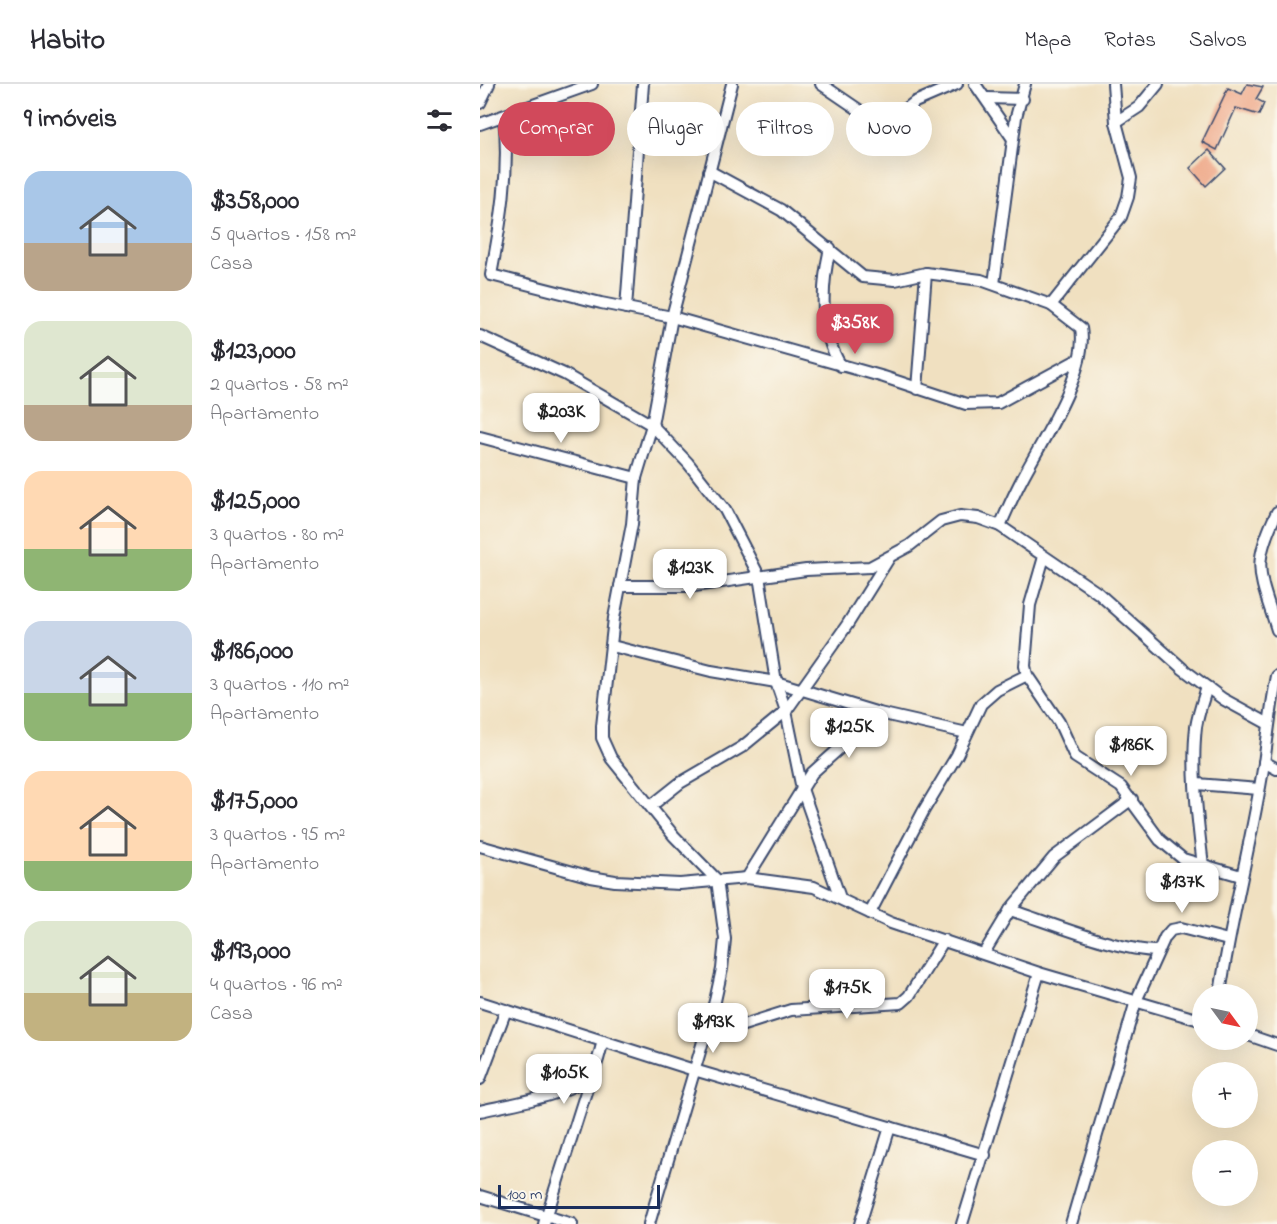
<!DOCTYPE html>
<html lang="pt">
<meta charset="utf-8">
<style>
:root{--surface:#fff;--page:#f2f2f3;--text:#2b2b33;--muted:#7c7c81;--line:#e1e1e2;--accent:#d1495b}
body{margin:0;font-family:"Indie Flower",sans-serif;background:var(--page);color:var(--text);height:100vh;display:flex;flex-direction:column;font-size:22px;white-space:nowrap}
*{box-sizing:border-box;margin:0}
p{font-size:20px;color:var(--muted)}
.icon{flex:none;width:33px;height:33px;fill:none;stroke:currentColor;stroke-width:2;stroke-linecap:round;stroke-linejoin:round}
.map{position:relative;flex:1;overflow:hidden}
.drawer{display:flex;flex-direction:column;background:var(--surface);width:480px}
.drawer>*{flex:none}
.top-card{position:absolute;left:18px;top:18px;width:570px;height:54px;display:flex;gap:12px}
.needle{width:39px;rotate:123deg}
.buttons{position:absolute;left:712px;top:900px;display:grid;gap:12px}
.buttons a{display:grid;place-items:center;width:66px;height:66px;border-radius:50%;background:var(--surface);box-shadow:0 6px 24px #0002;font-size:30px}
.scale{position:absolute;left:18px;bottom:15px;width:162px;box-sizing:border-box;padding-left:6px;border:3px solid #1b2f5e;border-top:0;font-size:16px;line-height:21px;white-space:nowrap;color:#1b2f5e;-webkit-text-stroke:4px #fbf7ec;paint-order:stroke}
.price{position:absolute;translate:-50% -51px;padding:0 14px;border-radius:12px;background:#fff;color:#222;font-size:20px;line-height:39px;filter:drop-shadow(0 2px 3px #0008)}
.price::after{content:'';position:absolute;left:50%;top:36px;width:18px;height:14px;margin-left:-9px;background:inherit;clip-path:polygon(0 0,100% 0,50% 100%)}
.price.active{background:var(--accent);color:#fff}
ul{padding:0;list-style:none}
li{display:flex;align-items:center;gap:18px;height:150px;padding:0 24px}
li span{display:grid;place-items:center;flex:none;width:168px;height:120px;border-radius:18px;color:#555}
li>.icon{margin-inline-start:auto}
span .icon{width:72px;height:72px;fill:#fffc;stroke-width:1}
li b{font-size:26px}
h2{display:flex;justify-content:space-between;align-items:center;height:72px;padding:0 24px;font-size:26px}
.tag{padding:0 21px;border-radius:27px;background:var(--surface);box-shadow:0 6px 24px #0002;font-size:21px;line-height:54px}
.tag.active{background:var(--accent);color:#fff}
header{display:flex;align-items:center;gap:36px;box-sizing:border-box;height:84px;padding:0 30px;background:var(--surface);border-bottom:2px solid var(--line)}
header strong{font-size:28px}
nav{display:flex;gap:33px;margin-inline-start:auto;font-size:21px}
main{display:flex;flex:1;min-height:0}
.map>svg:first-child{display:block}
</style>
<header>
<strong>Habito</strong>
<nav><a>Mapa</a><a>Rotas</a><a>Salvos</a></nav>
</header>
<main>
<section class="drawer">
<h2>9 imóveis<svg class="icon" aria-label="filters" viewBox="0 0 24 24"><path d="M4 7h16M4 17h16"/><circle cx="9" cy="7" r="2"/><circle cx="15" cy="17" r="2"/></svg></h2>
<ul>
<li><span style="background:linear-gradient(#a9c7e8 60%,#b9a48a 0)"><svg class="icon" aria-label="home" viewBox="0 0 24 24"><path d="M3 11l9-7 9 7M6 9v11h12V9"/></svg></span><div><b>$358,000</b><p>5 quartos · 158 m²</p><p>Casa</p></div></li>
<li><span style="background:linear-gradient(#dfe7d0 70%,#b9a48a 0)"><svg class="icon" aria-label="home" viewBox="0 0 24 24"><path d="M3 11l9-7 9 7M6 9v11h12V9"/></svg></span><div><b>$123,000</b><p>2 quartos · 58 m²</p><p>Apartamento</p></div></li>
<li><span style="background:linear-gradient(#ffd9b3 65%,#8fb573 0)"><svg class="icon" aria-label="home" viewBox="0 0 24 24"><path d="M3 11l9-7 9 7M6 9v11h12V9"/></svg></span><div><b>$125,000</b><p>3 quartos · 80 m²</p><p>Apartamento</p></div></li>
<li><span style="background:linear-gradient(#c9d6e8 60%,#8fb573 0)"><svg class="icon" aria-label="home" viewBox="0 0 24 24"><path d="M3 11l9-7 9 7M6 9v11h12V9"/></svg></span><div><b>$186,000</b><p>3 quartos · 110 m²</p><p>Apartamento</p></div></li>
<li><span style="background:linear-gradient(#ffd9b3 75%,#8fb573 0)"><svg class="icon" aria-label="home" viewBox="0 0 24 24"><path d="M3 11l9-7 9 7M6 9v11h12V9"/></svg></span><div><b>$175,000</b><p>3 quartos · 95 m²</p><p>Apartamento</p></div></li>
<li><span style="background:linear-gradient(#dfe7d0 60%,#c2b280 0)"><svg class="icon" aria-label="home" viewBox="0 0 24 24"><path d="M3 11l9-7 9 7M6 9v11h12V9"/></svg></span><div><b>$193,000</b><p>4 quartos · 96 m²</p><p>Casa</p></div></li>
</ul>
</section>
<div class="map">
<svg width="797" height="1140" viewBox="0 0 797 1140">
<rect width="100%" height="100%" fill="#fbf7ec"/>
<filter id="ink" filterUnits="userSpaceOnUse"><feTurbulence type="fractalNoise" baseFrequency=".0167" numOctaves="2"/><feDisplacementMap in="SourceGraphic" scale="12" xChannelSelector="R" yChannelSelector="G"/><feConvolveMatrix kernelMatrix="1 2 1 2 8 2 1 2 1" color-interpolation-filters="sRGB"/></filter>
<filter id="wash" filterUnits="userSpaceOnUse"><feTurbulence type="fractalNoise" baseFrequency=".008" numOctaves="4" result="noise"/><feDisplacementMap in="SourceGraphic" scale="24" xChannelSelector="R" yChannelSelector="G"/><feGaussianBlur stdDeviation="1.35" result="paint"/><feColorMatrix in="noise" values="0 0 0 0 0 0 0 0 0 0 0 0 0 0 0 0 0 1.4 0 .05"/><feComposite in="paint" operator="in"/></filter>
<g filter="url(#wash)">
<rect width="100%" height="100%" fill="#f0e0c0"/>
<g id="blocks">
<!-- building -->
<g fill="#ed9e7c">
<path d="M767,0L783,3L776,15L784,19L779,31L756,24L737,66L722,58L748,4L762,10Z"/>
<path d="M729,66L745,84L726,102L710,84Z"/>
</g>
</g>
</g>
<g filter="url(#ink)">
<use href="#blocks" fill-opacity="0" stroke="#3b4a6d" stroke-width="1.5"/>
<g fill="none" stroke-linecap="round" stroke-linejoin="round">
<!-- minor casing -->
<g stroke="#3b4a6d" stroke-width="14">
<g id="minor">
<path d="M341,0L388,32L402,37L412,36L435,18L477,0"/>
<path d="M495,0L533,55"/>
<path d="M507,14L543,15"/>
<path d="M0,19L9,0"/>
<path d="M24,33C30,87 21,138 11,191L121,219L192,233L404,293L486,320L518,319L599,275"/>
<path d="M636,38L659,23L678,0"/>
<path d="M0,40L112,0"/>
<path d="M229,87L301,126L383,193L415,196L446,189L501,196L571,221L601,244C609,287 561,358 542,395C534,410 527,426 520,442"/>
<path d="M350,164C341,204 339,246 361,282"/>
<path d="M514,200L536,33L545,0"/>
<path d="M571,221L641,133L648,113L651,94L636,38L633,0"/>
<path d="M146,224L163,0"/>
<path d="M0,252L84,290L172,341L208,379L245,426L279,492L296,598L306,627L322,705L360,814"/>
<path d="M437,305L446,189"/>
<path d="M0,353L156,394"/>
<path d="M797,428C770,483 780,491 797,546"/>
<path d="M564,473L550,521L545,582L547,591L579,638L595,673L641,703L680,756L703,775L761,792"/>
<path d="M140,502H214L326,486L390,483L429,462L461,437L480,432L498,434L520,442L618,509L703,585L743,615L787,639"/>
<path d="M132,562L231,587L296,598L399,629L487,649"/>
<path d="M784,678L797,685"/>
<path d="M717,700L779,705"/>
<path d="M171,722L200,699L262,663L306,627L367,541L409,474"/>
<path d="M0,762L111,793L135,797L200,800L267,794L334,803L411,839L559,889L723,937"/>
<path d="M723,782C718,738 711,687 716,643C718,630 723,616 727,603"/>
<path d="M267,794L332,689L399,629"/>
<path d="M530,826C571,839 638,867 678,867"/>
<path d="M390,829L444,726L477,671L501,620L517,606L547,591"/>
<path d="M504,869L530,826L574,773L652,715"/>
<path d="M740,910C751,833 772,757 784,679C788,650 791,621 797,592"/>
<path d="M0,918L214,986L505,1071"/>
<path d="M768,951L797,961"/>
<path d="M222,954L311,926L421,919L429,912L464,856"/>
<path d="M0,995L26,926"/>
<path d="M0,1027C26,1021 97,1010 113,988C118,980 120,966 123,957"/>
<path d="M0,1112L92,1140"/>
<path d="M64,1140L112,989"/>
<path d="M169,1140L235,917L242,885L245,855L237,796L194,752L131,674L122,654V642L134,534L152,440L156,394L172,341L192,233L252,0"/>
<path d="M380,1140L410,1043"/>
<path d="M482,1140L559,889"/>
<path d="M591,1140L656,917L685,853L691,846L701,844L748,856"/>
</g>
</g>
<!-- minor -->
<use href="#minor" stroke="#fff" stroke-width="10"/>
</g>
</g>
</svg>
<div class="buttons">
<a><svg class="needle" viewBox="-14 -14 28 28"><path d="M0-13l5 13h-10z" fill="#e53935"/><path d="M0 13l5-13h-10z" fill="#7c7c81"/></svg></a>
<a>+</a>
<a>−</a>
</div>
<div class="scale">100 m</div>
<b class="price active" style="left:375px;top:271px">$358K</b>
<b class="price" style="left:81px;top:360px">$203K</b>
<b class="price" style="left:210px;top:516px">$123K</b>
<b class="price" style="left:369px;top:675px">$125K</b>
<b class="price" style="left:651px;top:693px">$186K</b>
<b class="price" style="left:702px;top:830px">$137K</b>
<b class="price" style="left:367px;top:936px">$175K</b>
<b class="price" style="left:233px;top:970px">$193K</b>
<b class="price" style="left:84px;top:1021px">$105K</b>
<div class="top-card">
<a class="tag active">Comprar</a>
<a class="tag">Alugar</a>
<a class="tag">Filtros</a>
<a class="tag">Novo</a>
</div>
</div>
</main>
